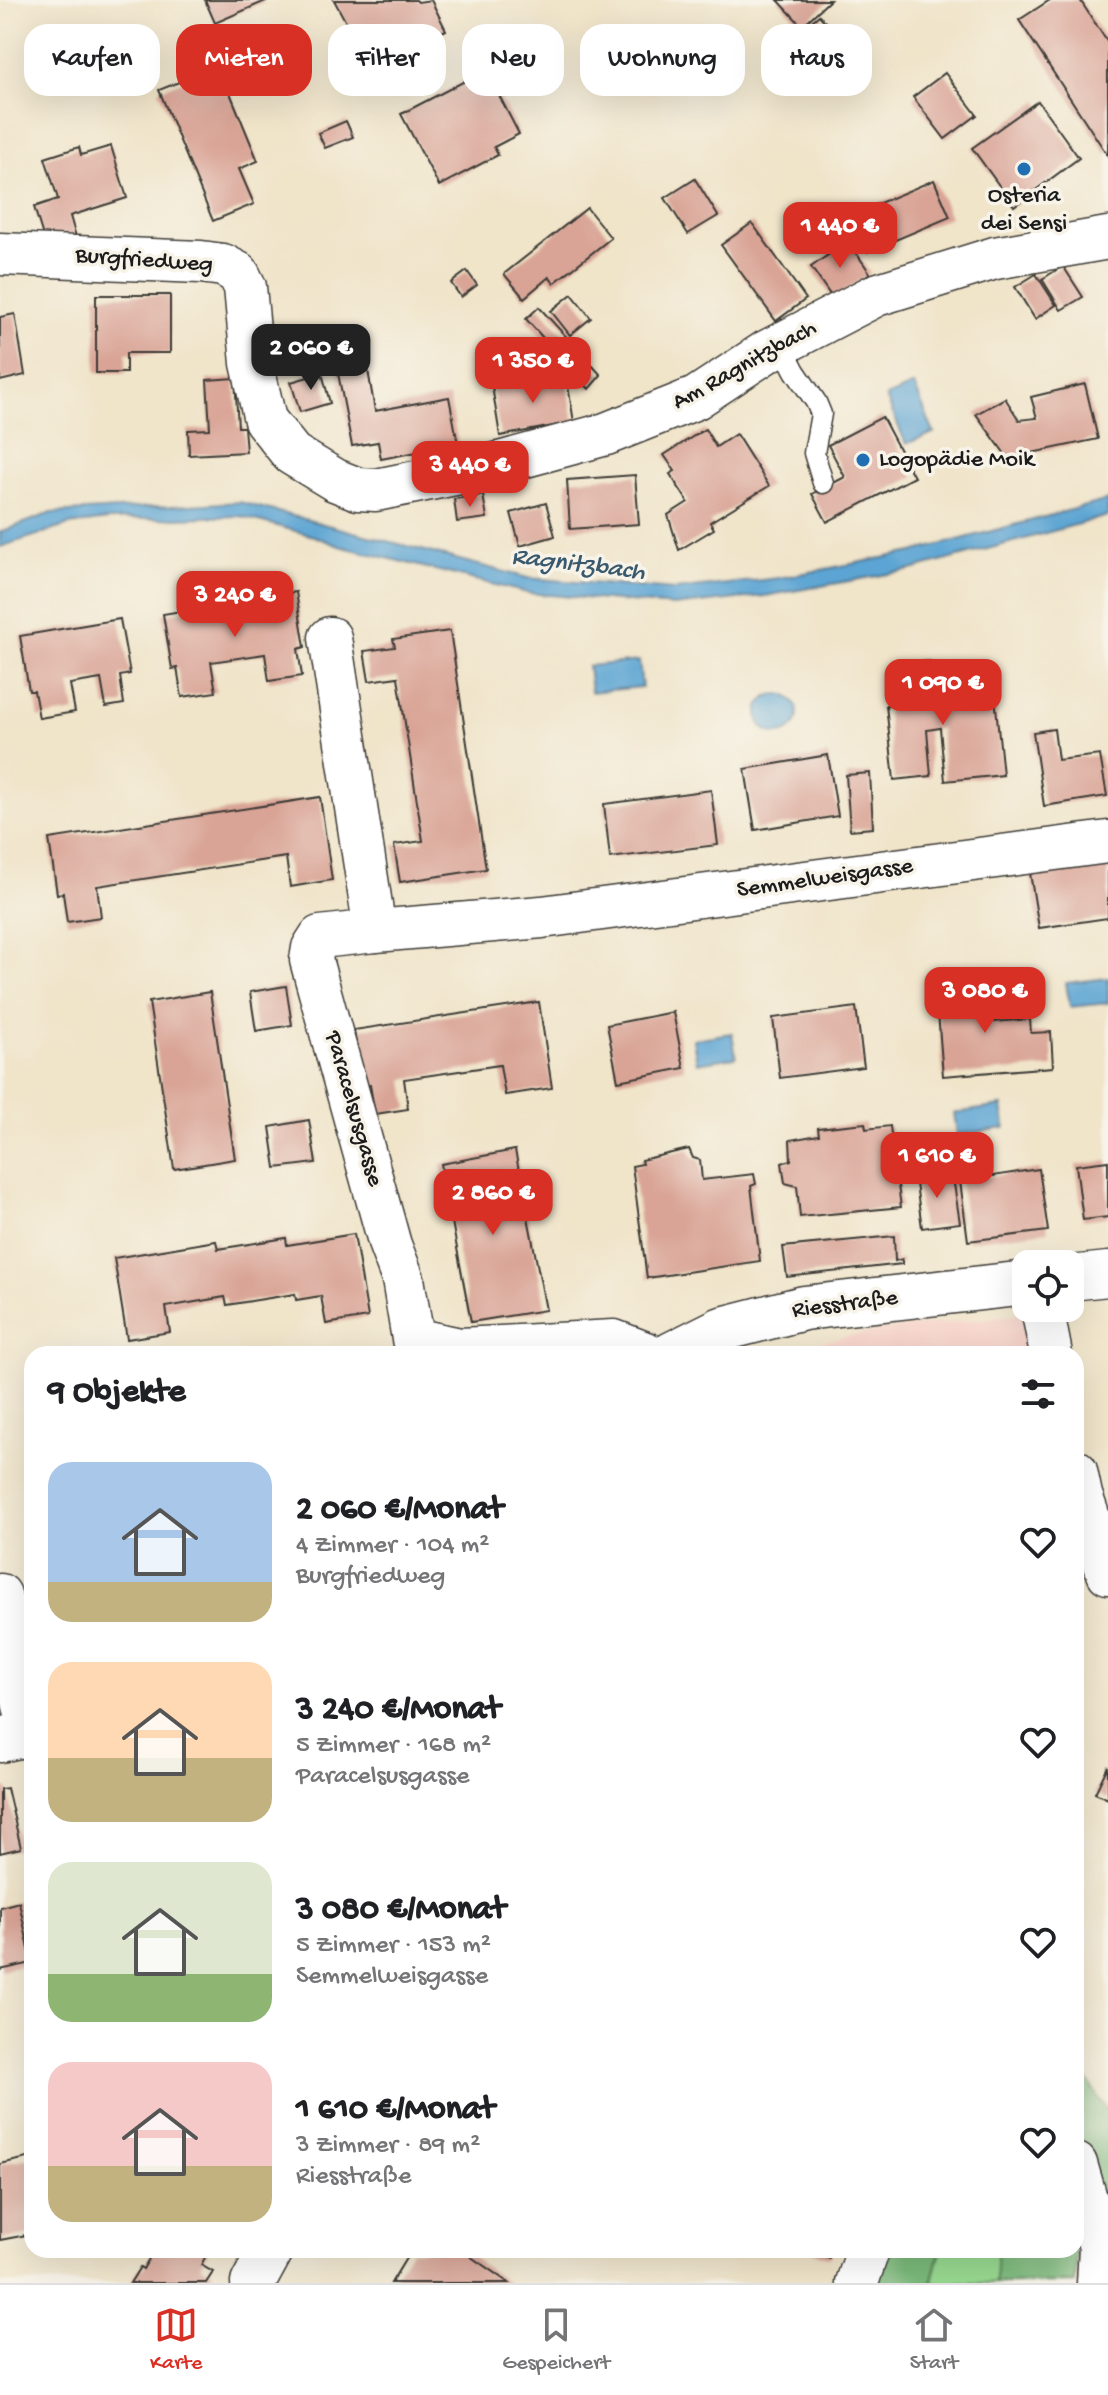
<!DOCTYPE html>
<html lang="de">
<meta charset="utf-8">
<style>
:root{--surface:#fff;--page:#f6f6f6;--text:#202124;--muted:#757577;--line:#e0e0e0;--accent:#d93025}
body{margin:0;font-family:"Gochi Hand",sans-serif;background:var(--page);color:var(--text);height:100vh;display:flex;flex-direction:column;font-size:30px;white-space:nowrap}
*{box-sizing:border-box;margin:0}
p{font-size:26px;color:var(--muted)}
.icon{flex:none;width:44px;height:44px;fill:none;stroke:currentColor;stroke-width:2;stroke-linecap:round;stroke-linejoin:round}
.map{position:relative;flex:1;overflow:hidden}
.drawer{position:absolute;left:24px;top:1346px;width:1060px;height:912px;display:flex;flex-direction:column;background:var(--surface);border-radius:24px;box-shadow:0 8px 32px #0002}
.drawer>*{flex:none}
.guide{position:absolute;left:24px;top:24px;width:1060px;height:72px;display:flex;gap:16px}
.buttons{position:absolute;left:1012px;top:1250px;display:grid;gap:16px}
.buttons a{display:grid;place-items:center;width:72px;height:72px;border-radius:16px;background:var(--surface);box-shadow:0 8px 32px #0002;font-size:40px}
.price{position:absolute;translate:-50% -68px;padding:0 18px;border-radius:16px;background:var(--accent);color:#fff;font-size:26px;line-height:52px;filter:drop-shadow(0 2px 4px #0008)}
.price::after{content:'';position:absolute;left:50%;top:48px;width:24px;height:18px;margin-left:-12px;background:inherit;clip-path:polygon(0 0,100% 0,50% 100%)}
.price.on{background:#222;color:#fff}
ul{padding:0;list-style:none}
li{display:flex;align-items:center;gap:24px;height:200px;padding:0 24px}
li span{display:grid;place-items:center;flex:none;width:224px;height:160px;border-radius:24px;color:#555}
li>.icon{margin-inline-start:auto}
span .icon{width:96px;height:96px;fill:#fffc;stroke-width:1}
li b{font-size:34px}
h2{display:flex;justify-content:space-between;align-items:center;height:96px;padding:0 24px;font-size:34px}
.tag{padding:0 28px;border-radius:24px;background:var(--surface);box-shadow:0 8px 32px #0002;font-size:28px;line-height:72px}
.tag.on{background:var(--accent);color:#fff}
.menu{display:flex;justify-content:space-around;align-items:center;height:112px;border-top:2px solid var(--line);background:var(--surface);font-size:22px;color:var(--muted)}
.menu a{display:grid;justify-items:center;gap:4px}
.menu .on{color:var(--accent)}
.map>svg:first-child{display:block}
</style>
<div class="map">
<svg width="1108" height="2283" viewBox="0 0 1108 2283">
<rect width="100%" height="100%" fill="#f7f3e8"/>
<filter id="ink" filterUnits="userSpaceOnUse"><feTurbulence type="fractalNoise" baseFrequency=".0125" numOctaves="2"/><feDisplacementMap in="SourceGraphic" scale="16" xChannelSelector="R" yChannelSelector="G"/><feConvolveMatrix kernelMatrix="1 2 1 2 8 2 1 2 1" color-interpolation-filters="sRGB"/></filter>
<filter id="wash" filterUnits="userSpaceOnUse"><feTurbulence type="fractalNoise" baseFrequency=".006" numOctaves="4" result="noise"/><feDisplacementMap in="SourceGraphic" scale="32" xChannelSelector="R" yChannelSelector="G"/><feGaussianBlur stdDeviation="1.8" result="paint"/><feColorMatrix in="noise" values="0 0 0 0 0 0 0 0 0 0 0 0 0 0 0 0 0 1.4 0 .05"/><feComposite in="paint" operator="in"/></filter>
<g filter="url(#wash)">
<rect width="100%" height="100%" fill="#f0e4c9"/>
<!-- built -->
<path fill="#f7d1c8" d="M1031,1313L1040,1354H760L882,1330Z"/>
<!-- green -->
<path fill="#98d990" stroke="#5a7a56" stroke-width="2" d="M941,2250H996V2283H932Z"/>
<!-- forest -->
<g fill="#7ab97a" stroke="#4b6a4b" stroke-width="2">
<path d="M1076,2062L1108,2113V2205L1077,2247L1075,2283H996V2250H1076Z"/>
<path d="M886,2250H941L932,2283H868Z"/>
</g>
<!-- water -->
<g fill="#5ca4d3" stroke="#3c6078" stroke-width="2">
<path d="M914,385L934,433L906,444L886,397Z"/>
<path d="M1108,500V516L911,570L765,596L673,606L527,593L339,546L314,536L240,516L109,520L69,525L0,547V532L51,513L240,502L528,578L675,590L779,578L913,552Z"/>
<path d="M639,661L642,687L591,692L588,666Z"/>
<circle cx="778" cy="714" r="20"/>
<path d="M1108,978V1003L1070,1007L1066,983Z"/>
<path d="M732,1033L736,1057L697,1063L693,1039Z"/>
<path d="M1002,1106L1005,1128L957,1135L954,1113Z"/>
</g>
<g id="blocks">
<!-- building -->
<g fill="#d9a496">
<path d="M205,0H268L215,23Z"/>
<path d="M334,0H416L418,2L431,0L446,30L387,60L370,28L354,37Z"/>
<path d="M778,0H830L802,26Z"/>
<path d="M1050,0H1080L1108,43V156L1019,20Z"/>
<path d="M819,15L837,35L805,63L787,43Z"/>
<path d="M219,66L258,161L239,169L254,204L213,221L159,90Z"/>
<path d="M486,70L519,134L494,147L498,155L439,186L401,114Z"/>
<path d="M945,73L977,115L945,139L913,97Z"/>
<path d="M1038,101L1079,158L1014,206L972,148Z"/>
<path d="M346,121L353,137L325,148L318,133Z"/>
<path d="M111,146L127,198L70,216L76,237L43,236L34,207L58,199L45,158L79,147L81,155Z"/>
<path d="M695,179L718,216L688,234L665,198Z"/>
<path d="M934,180L950,217L867,252L851,215Z"/>
<path d="M587,208L611,238L554,283L549,277L524,298L504,274Z"/>
<path d="M752,223L806,299L776,321L721,245Z"/>
<path d="M848,241L870,273L833,299L811,267Z"/>
<path d="M1063,266L1083,297L1061,310L1042,279Z"/>
<path d="M467,271L477,285L461,297L451,283Z"/>
<path d="M1036,274L1056,305L1035,319L1015,287Z"/>
<path d="M572,294L591,318L570,335L551,311Z"/>
<path d="M96,295H170V353H126V373H96Z"/>
<path d="M539,307L601,375L589,389L526,319Z"/>
<path d="M15,314L25,375L0,381V317Z"/>
<path d="M363,341L375,411L449,397L458,444L381,459L378,442L352,446L333,347Z"/>
<path d="M322,373L330,403L300,412L291,382Z"/>
<path d="M566,374L574,422L500,436L492,386Z"/>
<path d="M235,378L238,427H244L246,452L189,455L188,430L210,429L207,380Z"/>
<path d="M1085,384L1098,439L1008,458L976,414L1005,398L1019,420L1037,418L1031,397Z"/>
<path d="M882,417L914,477L827,522L812,494L845,477L828,445Z"/>
<path d="M705,429L716,447L736,434L769,486L710,522L714,529L679,550L668,515L688,502L670,474L675,471L664,455Z"/>
<path d="M635,475L639,524L570,529L567,480Z"/>
<path d="M483,495L487,518L457,522L454,499Z"/>
<path d="M546,503L555,536L520,546L511,513Z"/>
<path d="M296,592L305,647L298,649L302,676L269,681L265,654L211,662L216,692L182,697L177,668L172,669L163,614Z"/>
<path d="M120,619L130,674L120,676L124,704L106,707L101,679L70,684L75,712L39,718L34,691H29L20,636Z"/>
<path d="M450,631L486,869L400,882L394,845L423,841L398,677L369,681L364,651L395,647L393,639Z"/>
<path d="M930,661L931,674L966,671L968,700L995,697L1003,775L945,781L940,728L927,730L931,776L894,780L886,705L908,703L904,663Z"/>
<path d="M1054,729L1058,760L1100,755L1107,796L1044,806L1033,732Z"/>
<path d="M828,755L838,816L755,830L745,769Z"/>
<path d="M870,773L873,828L850,830L846,775Z"/>
<path d="M711,790L718,845L610,858L604,804Z"/>
<path d="M320,797L332,880L290,887L286,857L97,886L101,917L67,922L63,893L57,894L49,839Z"/>
<path d="M1108,861V918L1039,928L1030,873Z"/>
<path d="M991,982L994,1022L1030,1019L1031,1033L1051,1032L1053,1067L943,1076L936,987Z"/>
<path d="M286,986L292,1025L256,1031L250,992Z"/>
<path d="M210,992L235,1159L174,1169L149,1002Z"/>
<path d="M539,1002L552,1088L505,1095L500,1065L404,1079L408,1109L375,1114L370,1085L362,1086L354,1030Z"/>
<path d="M856,1007L864,1067L780,1078L773,1018Z"/>
<path d="M673,1012L684,1068L618,1081L607,1025Z"/>
<path d="M309,1120L316,1163L276,1168L270,1127Z"/>
<path d="M865,1123L866,1129L890,1126L901,1207L800,1217L797,1186L785,1183L782,1163L791,1160L790,1140L819,1135L818,1128Z"/>
<path d="M689,1149L693,1158L700,1160L702,1180L754,1174L756,1184L751,1186L760,1261L647,1278L632,1166L642,1164L641,1160Z"/>
<path d="M515,1150L546,1310L471,1322L441,1164Z"/>
<path d="M1108,1161V1217L1083,1220L1076,1165Z"/>
<path d="M1039,1169L1048,1231L968,1241L960,1181Z"/>
<path d="M952,1171L960,1223L922,1228L915,1176Z"/>
<path d="M354,1234L368,1317L326,1324L321,1296L296,1300L295,1294L227,1305L225,1297L166,1307L170,1332L127,1339L114,1258L216,1241L218,1249L286,1238L287,1245Z"/>
<path d="M894,1236L895,1261L902,1259V1264L787,1277L783,1247Z"/>
<path d="M1108,1766V1799L1095,1793Z"/>
<path d="M7,1788L21,1848L0,1853V1789Z"/>
<path d="M19,1902L32,1963L0,1970V1907Z"/>
<path d="M32,2157V2234L0,2240V2164Z"/>
<path d="M154,2250H209L201,2265L213,2272L206,2283H130L140,2267L143,2269Z"/>
<path d="M411,2250H461L509,2283H391Z"/>
<path d="M810,2250H833L829,2258Z"/>
</g>
</g>
</g>
<g filter="url(#ink)">
<use href="#blocks" fill-opacity="0" stroke="#3c3a36" stroke-width="2"/>
<g fill="none" stroke-linecap="round" stroke-linejoin="round">
<!-- lane casing -->
<g stroke="#3c3a36" stroke-width="23">
<path id="lane" d="M781,344L795,371L816,402L821,414L814,453L823,483"/>
</g>
<!-- street casing -->
<g stroke="#3c3a36" stroke-width="45">
<g id="street">
<path d="M0,254L201,262L223,265L238,273L245,287L252,363L265,420L292,454L335,480L358,489L376,490L470,471L606,434L696,398L766,352L876,295L995,258L1108,238"/>
<path d="M330,638L375,931L320,937L313,948L311,960L390,1245L403,1279L413,1339L460,1349L614,1341L648,1354"/>
<path d="M375,931L542,917L1108,842"/>
<path d="M1042,1308L1051,1354"/>
<path d="M1076,1471L1081,1495L1108,1573"/>
<path d="M0,1595L30,1733"/>
<path d="M1076,2164L1100,2247L1098,2283"/>
<path d="M857,2283L868,2250"/>
</g>
</g>
<!-- secondary casing -->
<g stroke="#3c3a36" stroke-width="47">
<path id="secondary" d="M0,1740L32,1733"/>
</g>
<!-- primary casing -->
<g stroke="#3c3a36" stroke-width="47">
<g id="primary">
<path d="M1070,1278L1108,1274"/>
<path d="M672,1354L722,1329L804,1308L1026,1283"/>
<path d="M253,2283L271,2250"/>
</g>
</g>
<!-- lane -->
<use href="#lane" stroke="#fff" stroke-width="20"/>
<!-- street -->
<use href="#street" stroke="#fff" stroke-width="42"/>
<!-- secondary -->
<use href="#secondary" stroke="#fff" stroke-width="44"/>
<!-- primary -->
<use href="#primary" stroke="#fff" stroke-width="44"/>
</g>
</g>
<!-- markers -->
<g fill="#1f6fb2" stroke="#f7f3e8" stroke-width="3">
<circle cx="1024" cy="169" r="8"/>
<circle cx="863" cy="460" r="8"/>
</g>
<g text-anchor="middle" dominant-baseline="central" stroke-width="7" stroke-linejoin="round" paint-order="stroke">
<!-- poi labels -->
<g font-size="24" fill="#1c1c1c" stroke="#f7f3e8">
<text x="1024" y="196">Osteria<tspan x="1024" dy="28">dei Sensi</tspan></text>
<text x="879" y="460" text-anchor="start">Logopädie Moik</text>
</g>
<!-- street labels -->
<g font-size="24" fill="#1c1c1c" stroke="#f7f3e8">
<text transform="translate(144 261) rotate(4)">Burgfriedweg</text>
<text transform="translate(745 366) rotate(-29)">Am Ragnitzbach</text>
<text transform="translate(825 879) rotate(-8)">Semmelweisgasse</text>
<text transform="translate(353 1109) rotate(74)">Paracelsusgasse</text>
<text transform="translate(845 1305) rotate(-7)">Riesstraße</text>
</g>
<!-- water labels -->
<g font-size="26" font-style="italic" fill="#39596e" stroke="#f7f3e8">
<text transform="translate(578 566) rotate(7)">Ragnitzbach</text>
</g>
</g>
</svg>
<div class="buttons">
<a><svg class="icon" aria-label="locate" viewBox="0 0 24 24"><circle cx="12" cy="12" r="6"/><path d="M12 2v4M12 18v4M2 12h4M18 12h4"/></svg></a>
</div>
<b class="price" style="left:840px;top:270px">1 440 €</b>
<b class="price on" style="left:311px;top:392px">2 060 €</b>
<b class="price" style="left:533px;top:405px">1 350 €</b>
<b class="price" style="left:470px;top:509px">3 440 €</b>
<b class="price" style="left:235px;top:639px">3 240 €</b>
<b class="price" style="left:943px;top:727px">1 090 €</b>
<b class="price" style="left:985px;top:1035px">3 080 €</b>
<b class="price" style="left:937px;top:1200px">1 610 €</b>
<b class="price" style="left:493px;top:1237px">2 860 €</b>
<div class="guide">
<a class="tag">Kaufen</a>
<a class="tag on">Mieten</a>
<a class="tag">Filter</a>
<a class="tag">Neu</a>
<a class="tag">Wohnung</a>
<a class="tag">Haus</a>
</div>
<section class="drawer">
<h2>9 Objekte<svg class="icon" aria-label="filters" viewBox="0 0 24 24"><path d="M4 7h16M4 17h16"/><circle cx="9" cy="7" r="2"/><circle cx="15" cy="17" r="2"/></svg></h2>
<ul>
<li><span style="background:linear-gradient(#a9c7e8 75%,#c2b280 0)"><svg class="icon" aria-label="home" viewBox="0 0 24 24"><path d="M3 11l9-7 9 7M6 9v11h12V9"/></svg></span><div><b>2 060 €/Monat</b><p>4 Zimmer · 104 m²</p><p>Burgfriedweg</p></div><svg class="icon" aria-label="heart" viewBox="0 0 24 24"><path d="M12 20l-8-8c-3-5 5-10 8-4 3-6 11-1 8 4z"/></svg></li>
<li><span style="background:linear-gradient(#ffd9b3 60%,#c2b280 0)"><svg class="icon" aria-label="home" viewBox="0 0 24 24"><path d="M3 11l9-7 9 7M6 9v11h12V9"/></svg></span><div><b>3 240 €/Monat</b><p>5 Zimmer · 168 m²</p><p>Paracelsusgasse</p></div><svg class="icon" aria-label="heart" viewBox="0 0 24 24"><path d="M12 20l-8-8c-3-5 5-10 8-4 3-6 11-1 8 4z"/></svg></li>
<li><span style="background:linear-gradient(#dfe7d0 70%,#8fb573 0)"><svg class="icon" aria-label="home" viewBox="0 0 24 24"><path d="M3 11l9-7 9 7M6 9v11h12V9"/></svg></span><div><b>3 080 €/Monat</b><p>5 Zimmer · 153 m²</p><p>Semmelweisgasse</p></div><svg class="icon" aria-label="heart" viewBox="0 0 24 24"><path d="M12 20l-8-8c-3-5 5-10 8-4 3-6 11-1 8 4z"/></svg></li>
<li><span style="background:linear-gradient(#f6c9c9 65%,#c2b280 0)"><svg class="icon" aria-label="home" viewBox="0 0 24 24"><path d="M3 11l9-7 9 7M6 9v11h12V9"/></svg></span><div><b>1 610 €/Monat</b><p>3 Zimmer · 89 m²</p><p>Riesstraße</p></div><svg class="icon" aria-label="heart" viewBox="0 0 24 24"><path d="M12 20l-8-8c-3-5 5-10 8-4 3-6 11-1 8 4z"/></svg></li>
</ul>
</section>
</div>
<nav class="menu">
<a class="on"><svg class="icon" aria-label="map" viewBox="0 0 24 24"><path d="M3 6l6-2 6 2 6-2v14l-6 2-6-2-6 2zM9 4v14M15 6v14"/></svg>Karte</a>
<a><svg class="icon" aria-label="saved" viewBox="0 0 24 24"><path d="M7 4h10v16l-5-4-5 4z"/></svg>Gespeichert</a>
<a><svg class="icon" aria-label="home" viewBox="0 0 24 24"><path d="M3 11l9-7 9 7M6 9v11h12V9"/></svg>Start</a>
</nav>
